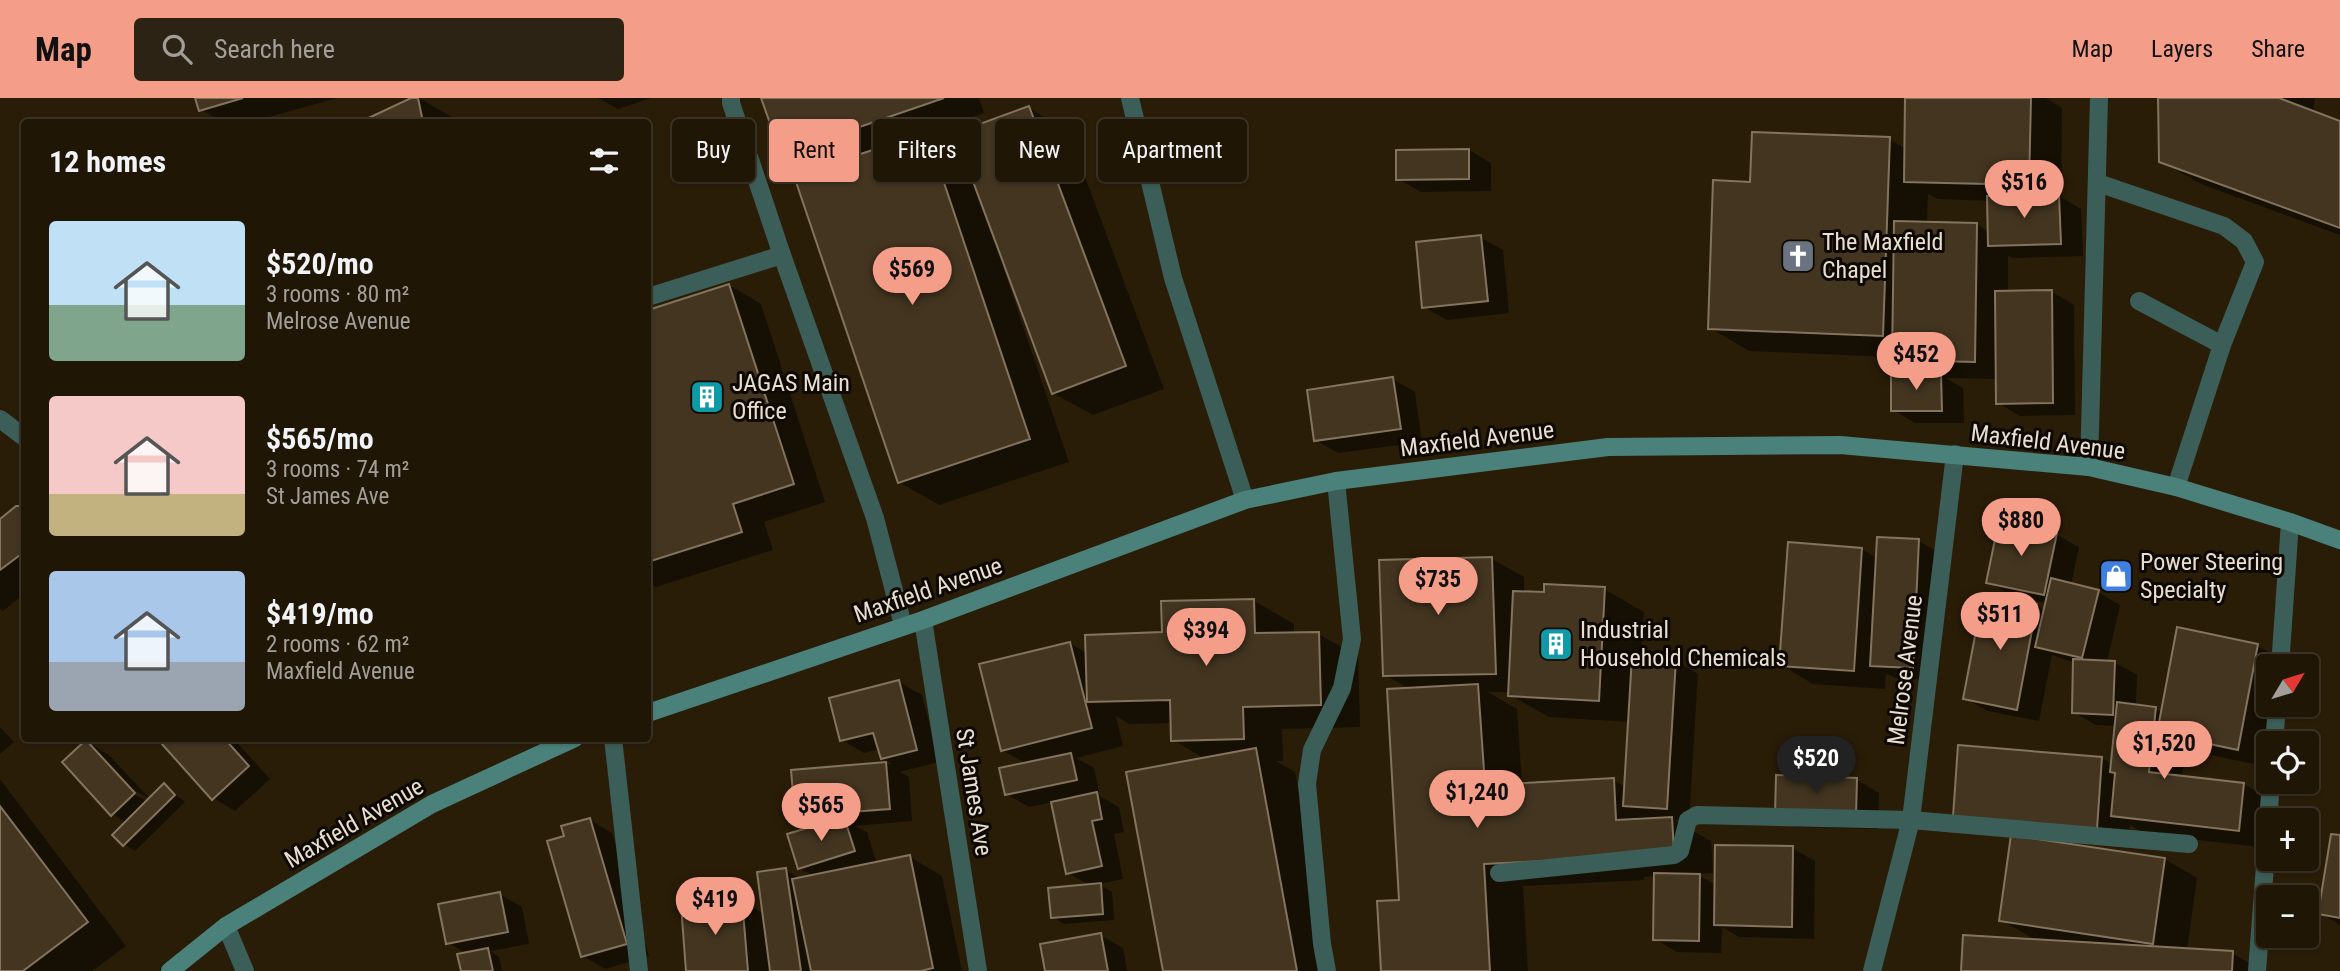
<!DOCTYPE html>
<meta charset="utf-8">
<style>
:root{--surface:#201606;--page:#2d2314;--text:#f1f3f6;--muted:#a29f9b;--line:#3d3528;--accent:#f49e89}
body{margin:0;font-family:"Roboto Condensed",sans-serif;background:var(--page);color:var(--text);height:100vh;display:flex;flex-direction:column;font-size:26px;white-space:nowrap}
*{box-sizing:border-box;margin:0}
p{font-size:23px;color:var(--muted)}
.icon{flex:none;width:38px;height:38px;fill:none;stroke:currentColor;stroke-width:2;stroke-linecap:round;stroke-linejoin:round}
.map{position:relative;flex:1;overflow:hidden}
.sheet{position:absolute;left:21px;top:21px;width:630px;height:623px;display:flex;flex-direction:column;background:var(--surface);border-radius:7px;box-shadow:0 2px 5px #0004,0 0 0 2px var(--line)}
.sheet>*{flex:none}
.guide{position:absolute;left:672px;top:21px;width:665px;height:63px;display:flex;gap:14px}
.needle{width:46px;rotate:52deg}
.fabs{position:absolute;left:2256px;top:556px;display:grid;gap:14px}
.fabs a{display:grid;place-items:center;width:63px;height:63px;border-radius:7px;background:var(--surface);box-shadow:0 2px 5px #0004,0 0 0 2px var(--line);font-size:35px}
.price{position:absolute;translate:-50% -60px;padding:0 16px;border-radius:24px;background:var(--accent);color:#111;font-size:23px;line-height:46px;filter:drop-shadow(0 2px 4px #0008)}
.price::after{content:'';position:absolute;left:50%;top:42px;width:21px;height:16px;margin-left:-10px;background:inherit;clip-path:polygon(0 0,100% 0,50% 100%)}
.price.selected{background:#222;color:#fff}
ul{padding:0;list-style:none}
li{display:flex;align-items:center;gap:21px;height:175px;padding:0 28px}
li span{display:grid;place-items:center;flex:none;width:196px;height:140px;border-radius:7px;color:#555}
li>.icon{margin-inline-start:auto}
span .icon{width:84px;height:84px;fill:#fffc;stroke-width:1}
li b{font-size:30px}
h2{display:flex;justify-content:space-between;align-items:center;height:84px;padding:0 28px;font-size:30px}
.tag{padding:0 24px;border-radius:7px;background:var(--surface);box-shadow:0 2px 5px #0004,0 0 0 2px var(--line);font-size:24px;line-height:63px}
.tag.selected{background:var(--accent);color:#111}
header{display:flex;align-items:center;gap:42px;box-sizing:border-box;height:98px;padding:0 35px;background:var(--accent);color:#111}
header strong{font-size:33px}
nav{display:flex;gap:38px;margin-inline-start:auto;font-size:24px}
.search{width:490px;height:63px;background:var(--page);display:flex;align-items:center;gap:18px;box-sizing:border-box;padding:0 24px;border-radius:7px;color:var(--muted);font-size:26px}
.map>svg:first-child{display:block}
</style>
<header>
<strong>Map</strong>
<div class="search"><svg class="icon" aria-label="search" viewBox="0 0 24 24"><circle cx="10" cy="10" r="6"/><path d="M15 15l6 6"/></svg>Search here</div>
<nav><a>Map</a><a>Layers</a><a>Share</a></nav>
</header>
<div class="map">
<svg width="2340" height="873" viewBox="0 0 2340 873">
<rect width="100%" height="100%" fill="#2a1d08"/>
<!-- shadow -->
<g fill="#0007" fill-rule="evenodd">
<path d="M197,0H337L251,24H223L200,11Z"/>
<path d="M415,0H419L457,22V24H364Z"/>
<path d="M598,0H651L618,11Z"/>
<path d="M763,0H979L984,15L926,35L965,58L1029,10L1068,33L1164,291L1093,317L1053,295L1006,168L1003,169L1069,364L939,407L899,384L814,73L782,55Z"/>
<path d="M1907,0H2046L2062,10L2061,99L2081,111L2083,158L2012,160L2008,158V194H2052L2074,207L2075,317L2020,318L1998,305L1997,281L1946,280L1963,290L1964,325H1915L1893,312L1921,277L1893,261V259L1749,253L1710,230L1752,86L1889,41L1906,51ZM1928,96L1938,101L1988,103L1989,134L1977,126L1927,125Z"/>
<path d="M2159,0H2315L2313,15L2340,25V137L2201,86L2161,63Z"/>
<path d="M1469,52L1491,65V93L1421,94L1398,81Z"/>
<path d="M1480,139L1503,152L1509,215L1447,222L1424,209Z"/>
<path d="M729,187L761,206L825,404L764,424L773,452L656,489L648,484V214Z"/>
<path d="M1393,281L1415,294L1422,344L1338,355L1315,342Z"/>
<path d="M17,410H24V496L3,513L0,511V423Z"/>
<path d="M2057,437L2079,449L2071,487L2098,494L2120,507L2107,564H2114L2137,577L2136,608L2155,610L2162,615L2179,531L2258,548L2290,566L2289,569H2268V607H2282L2268,646V669L2191,653L2185,650L2182,679L2244,686L2276,705L2268,750L2145,736L2130,727L2128,748L2058,743V746L2165,761L2197,780L2187,852L2232,855L2263,873H1963L1965,839L2038,843L2001,822L2013,739L2102,660L2112,666L2116,628L2096,627L2073,614L2075,565L2052,557L2039,623L1987,613L1965,600L2036,508L2045,513L2047,505L2011,497L1988,484Z"/>
<path d="M1919,443L1941,456L1935,582L1895,580L1886,576L1885,591L1813,586L1781,567L1862,451L1878,461Z"/>
<path d="M1492,461L1524,479V495L1545,496L1604,491L1644,514L1641,560L1676,563L1698,576L1689,723L1674,722L1711,743L1713,775L1696,776L1716,787L1792,750L1815,763L1814,841L1739,839L1722,829L1721,855L1677,854L1655,841V778L1644,779V782L1523,788L1528,873H1383L1379,805L1401,804L1410,591L1385,577ZM1488,594H1510V597L1549,619L1630,624L1626,689L1613,682L1522,687L1517,611Z"/>
<path d="M1254,503L1294,526V536H1318L1358,558L1360,629L1282,631L1283,663H1276L1295,674L1332,873H1165L1128,675L1205,661L1173,642L1172,625L1129,626L1116,618L1123,648L1076,660L1094,670L1099,694L1094,695L1119,709L1124,734L1114,736L1123,781L1099,786L1112,794L1114,822L1064,826L1053,819L1091,788L1068,775L1053,704L1029,709L1006,696L1027,666L1002,652L1070,545L1088,556L1164,536Z"/>
<path d="M899,584L922,597L939,664L900,674L909,679L912,723L855,728L867,734L877,766L910,759L942,778L962,873H772L771,869H768L769,873H688L683,808L742,803L764,816L786,772L801,781L814,778L799,770L817,729L796,717L793,673L892,666L882,660L880,651L864,655L842,642Z"/>
<path d="M0,629L14,644L0,656Z"/>
<path d="M169,640H233L270,681L235,713L213,700Z"/>
<path d="M87,644L109,657L150,701L128,689L127,692L148,704L165,688L185,704L135,753L124,746L127,725L112,716Z"/>
<path d="M0,681L126,848L92,873H0Z"/>
<path d="M1857,682L1879,695L1878,731L1799,729L1776,716Z"/>
<path d="M590,722L612,735L649,858L605,871L583,858L566,739Z"/>
<path d="M2340,739V827L2320,815Z"/>
<path d="M499,796L522,809L529,846L490,853L499,859L502,873H462L459,858L467,856L447,844Z"/>
<path d="M1100,837L1123,850L1127,873H1046L1042,847Z"/>
</g>
<!-- building -->
<g fill="#433520" stroke="#84745d" stroke-width="2">
<path d="M195,0H243L199,13Z"/>
<path d="M411,0H418L423,24H360Z"/>
<path d="M761,0H944L781,56Z"/>
<path d="M1905,0H2031L2029,87L1904,84Z"/>
<path d="M2158,0H2279L2340,23V130L2159,64Z"/>
<path d="M1029,8L1126,268L1052,296L955,35Z"/>
<path d="M927,34L1030,341L898,385L794,78Z"/>
<path d="M1752,34L1890,39L1883,238L1708,231L1713,82L1750,84Z"/>
<path d="M1469,51V81L1396,82V52Z"/>
<path d="M2059,96L2061,146L1988,148L1987,98Z"/>
<path d="M1894,123L1977,125L1975,264L1892,262Z"/>
<path d="M1481,137L1488,203L1422,210L1416,144Z"/>
<path d="M729,186L794,386L733,406L742,434L648,464V212Z"/>
<path d="M2052,192L2053,305L1996,306L1995,193Z"/>
<path d="M1891,275H1941L1942,313H1891Z"/>
<path d="M1393,279L1401,331L1314,343L1307,292Z"/>
<path d="M16,408H24V454L0,472V421Z"/>
<path d="M1999,422L2057,435L2044,497L1986,485Z"/>
<path d="M1877,439L1919,441L1913,570L1870,568Z"/>
<path d="M1788,444L1862,450L1854,573L1779,568Z"/>
<path d="M1492,459L1496,576L1383,578L1379,462Z"/>
<path d="M2051,480L2099,492L2082,560L2035,549Z"/>
<path d="M1544,486L1605,489L1599,603L1508,598L1513,493L1544,494Z"/>
<path d="M1983,496L2037,506L2017,612L1963,601Z"/>
<path d="M1254,501L1255,535L1319,534L1321,607L1243,609L1244,641L1171,643L1170,602L1087,604L1085,537L1162,534L1161,503Z"/>
<path d="M2177,529L2258,546L2238,652L2157,635Z"/>
<path d="M1070,544L1092,630L1001,653L979,566Z"/>
<path d="M1632,558L1676,561L1667,711L1623,708Z"/>
<path d="M2073,561L2115,563L2113,617L2072,615Z"/>
<path d="M899,582L917,652L881,661L873,635L840,643L829,600Z"/>
<path d="M1478,586L1485,687L1614,680L1616,722L1672,719L1674,753L1605,760L1484,766L1490,873H1381L1377,803L1399,802L1387,591Z"/>
<path d="M2117,604L2156,609L2149,674L2244,685L2239,733L2111,718L2115,675L2110,674Z"/>
<path d="M166,640H224L249,668L212,702L161,645Z"/>
<path d="M86,642L135,695L111,718L62,664Z"/>
<path d="M1958,647L2102,659L2097,731L1953,719Z"/>
<path d="M1256,650L1297,873H1163L1126,674Z"/>
<path d="M1071,655L1077,682L1005,697L999,670Z"/>
<path d="M886,664L890,711L795,718L791,672Z"/>
<path d="M1776,677L1857,680L1856,719L1775,717Z"/>
<path d="M164,685L175,697L123,748L112,737Z"/>
<path d="M1097,694L1102,721L1092,723L1102,768L1066,776L1051,704Z"/>
<path d="M0,708L88,824L23,873H0Z"/>
<path d="M844,719L855,753L798,771L787,736Z"/>
<path d="M590,720L627,846L581,859L547,743L564,738L561,728Z"/>
<path d="M2331,736L2340,737V820L2318,816Z"/>
<path d="M2011,737L2165,760L2153,846L1999,823Z"/>
<path d="M1715,747L1793,748L1792,829L1714,827Z"/>
<path d="M910,757L933,870L921,873H811L792,781Z"/>
<path d="M786,770L801,873H770L757,774Z"/>
<path d="M1654,775L1700,776L1699,843L1653,842Z"/>
<path d="M1101,785L1103,816L1051,820L1048,790Z"/>
<path d="M500,794L508,834L446,846L438,806Z"/>
<path d="M742,801L748,873H686L681,807Z"/>
<path d="M1101,835L1108,873H1045L1040,846Z"/>
<path d="M1963,837L2233,853L2232,873H1961Z"/>
<path d="M488,850L493,873H461L457,856Z"/>
</g>
<g fill="none" stroke-linecap="round" stroke-linejoin="round">
<!-- service -->
<g stroke="#3c5e59" stroke-width="18">
<path d="M731,0V5L782,157L875,420L903,527"/>
<path d="M2098,85L2224,128L2244,143L2255,164L2222,247L2176,389"/>
<path d="M648,199L782,157"/>
<path d="M2139,203L2222,247"/>
<path d="M613,640L639,873"/>
<path d="M1499,775L1674,757L1680,753L1688,722L1697,717L1911,722L2189,746"/>
<path d="M226,828L245,873"/>
<path d="M1327,873L1322,846L1307,686L1312,652L1342,590L1352,541L1336,383"/>
</g>
<!-- minor -->
<g stroke="#3c5e59" stroke-width="18">
<path d="M1130,0L1173,180L1245,402"/>
<path d="M0,321L24,339"/>
<path d="M923,522L978,873"/>
<path d="M2280,569L2290,424"/>
<path d="M2274,646L2277,607"/>
<path d="M2268,723L2271,684"/>
<path d="M1872,873L1911,722L1955,356"/>
<path d="M2257,873L2268,728"/>
</g>
<!-- tertiary -->
<path stroke="#3c5e59" stroke-width="18" d="M2089,369L2099,0"/>
<!-- secondary -->
<g stroke="#4a817a" stroke-width="18">
<path d="M648,615L923,522L1245,402L1336,383L1608,349L1840,347L2089,369L2176,389L2290,424L2340,442"/>
<path d="M170,873L226,828L432,706L575,640"/>
</g>
</g>
<!-- icons -->
<defs>
<g id="church-square" transform="scale(1.75)"><rect x="-9" y="-9" width="18" height="18" rx="4" fill="#6b7280" stroke="#0e0802"/><path d="M-1.2-6h2.4v3.5h3.3v2.4h-3.3V6h-2.4V-.1h-3.3v-2.4h3.3Z" fill="#fff"/></g>
<g id="building-square" transform="scale(1.75)"><rect x="-9" y="-9" width="18" height="18" rx="4" fill="#0f9aa8" stroke="#0e0802"/><path d="M-4-6H4V6H1V3H-1V6H-4ZM-2.5-4.3h1.7v1.8h-1.7ZM.8-4.3h1.7v1.8H.8ZM-2.5-1h1.7V.8h-1.7ZM.8-1h1.7V.8H.8Z" fill="#fff"/></g>
<g id="shop-square" transform="scale(1.75)"><rect x="-9" y="-9" width="18" height="18" rx="4" fill="#3f7fe0" stroke="#0e0802"/><path d="M-5-2.5h2.3a2.7 3.5 0 0 1 5.4 0H5L5.5 6h-11ZM-1.5-2.5h3a1.5 2.3 0 0 0-3 0Z" fill="#fff"/></g>
</defs>
<g fill-rule="evenodd">
<use href="#church-square" x="1798" y="158"/>
<use href="#building-square" x="707" y="299"/>
<use href="#shop-square" x="2116" y="478"/>
<use href="#building-square" x="1556" y="546"/>
</g>
<g text-anchor="middle" dominant-baseline="central" stroke-width="6" stroke-linejoin="round" paint-order="stroke">
<!-- poi labels -->
<g font-size="24" fill="#e8dfd2" stroke="#0e0802" text-anchor="start">
<text x="1822" y="144">The Maxfield<tspan x="1822" dy="28">Chapel</tspan></text>
<text x="732" y="285">JAGAS Main<tspan x="732" dy="28">Office</tspan></text>
<text x="2140" y="464">Power Steering<tspan x="2140" dy="28">Specialty</tspan></text>
<text x="1580" y="532">Industrial<tspan x="1580" dy="28">Household Chemicals</tspan></text>
</g>
<!-- street labels -->
<g font-size="24" fill="#e8dfd2" stroke="#0e0802">
<text transform="translate(1477 341) rotate(-7)">Maxfield Avenue</text>
<text transform="translate(2048 344) rotate(7)">Maxfield Avenue</text>
<text transform="translate(928 492) rotate(-19)">Maxfield Avenue</text>
<text transform="translate(1905 572) rotate(-83)">Melrose Avenue</text>
<text transform="translate(974 694) rotate(81)">St James Ave</text>
<text transform="translate(354 725) rotate(-30)">Maxfield Avenue</text>
</g>
</g>
</svg>
<div class="fabs">
<a><svg class="needle" viewBox="-14 -14 28 28"><path d="M0-13l5 13h-10z" fill="#e53935"/><path d="M0 13l5-13h-10z" fill="#a29f9b"/></svg></a>
<a><svg class="icon" aria-label="locate" viewBox="0 0 24 24"><circle cx="12" cy="12" r="6"/><path d="M12 2v4M12 18v4M2 12h4M18 12h4"/></svg></a>
<a>+</a>
<a>−</a>
</div>
<b class="price" style="left:2024px;top:122px">$516</b>
<b class="price" style="left:912px;top:209px">$569</b>
<b class="price" style="left:1916px;top:294px">$452</b>
<b class="price" style="left:2021px;top:460px">$880</b>
<b class="price" style="left:1438px;top:519px">$735</b>
<b class="price" style="left:2000px;top:554px">$511</b>
<b class="price" style="left:1206px;top:570px">$394</b>
<b class="price" style="left:2164px;top:683px">$1,520</b>
<b class="price selected" style="left:1816px;top:698px">$520</b>
<b class="price" style="left:1477px;top:732px">$1,240</b>
<b class="price" style="left:821px;top:745px">$565</b>
<b class="price" style="left:715px;top:839px">$419</b>
<div class="guide">
<a class="tag">Buy</a>
<a class="tag selected">Rent</a>
<a class="tag">Filters</a>
<a class="tag">New</a>
<a class="tag">Apartment</a>
</div>
<section class="sheet">
<h2>12 homes<svg class="icon" aria-label="filters" viewBox="0 0 24 24"><path d="M4 7h16M4 17h16"/><circle cx="9" cy="7" r="2"/><circle cx="15" cy="17" r="2"/></svg></h2>
<ul>
<li><span style="background:linear-gradient(#bfe0f5 60%,#7fa58c 0)"><svg class="icon" aria-label="home" viewBox="0 0 24 24"><path d="M3 11l9-7 9 7M6 9v11h12V9"/></svg></span><div><b>$520/mo</b><p>3 rooms · 80 m²</p><p>Melrose Avenue</p></div></li>
<li><span style="background:linear-gradient(#f6c9c9 70%,#c2b280 0)"><svg class="icon" aria-label="home" viewBox="0 0 24 24"><path d="M3 11l9-7 9 7M6 9v11h12V9"/></svg></span><div><b>$565/mo</b><p>3 rooms · 74 m²</p><p>St James Ave</p></div></li>
<li><span style="background:linear-gradient(#a9c7e8 65%,#9aa5b1 0)"><svg class="icon" aria-label="home" viewBox="0 0 24 24"><path d="M3 11l9-7 9 7M6 9v11h12V9"/></svg></span><div><b>$419/mo</b><p>2 rooms · 62 m²</p><p>Maxfield Avenue</p></div></li>
</ul>
</section>
</div>
